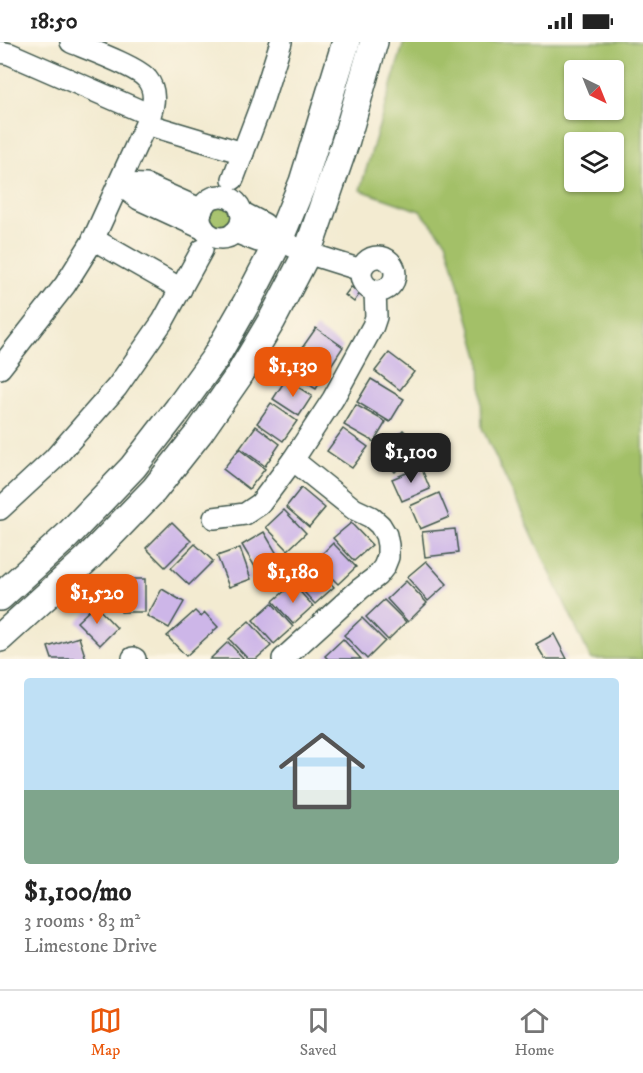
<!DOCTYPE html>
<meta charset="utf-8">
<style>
:root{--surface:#fff;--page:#f2f2f2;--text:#222;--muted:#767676;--line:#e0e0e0;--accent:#ea580c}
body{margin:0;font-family:"IM FELL DW Pica",serif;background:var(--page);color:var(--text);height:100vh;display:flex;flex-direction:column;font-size:22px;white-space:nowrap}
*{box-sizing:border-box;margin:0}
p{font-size:20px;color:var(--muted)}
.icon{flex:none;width:33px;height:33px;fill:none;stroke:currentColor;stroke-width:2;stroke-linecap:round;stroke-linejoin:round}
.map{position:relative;height:617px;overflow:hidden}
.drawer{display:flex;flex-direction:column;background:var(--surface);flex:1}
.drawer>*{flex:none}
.needle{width:39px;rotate:137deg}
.fabs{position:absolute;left:564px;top:18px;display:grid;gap:12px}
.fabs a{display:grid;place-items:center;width:60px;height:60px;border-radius:6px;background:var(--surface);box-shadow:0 2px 4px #0004;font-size:30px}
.price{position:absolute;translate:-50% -51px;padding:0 14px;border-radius:12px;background:var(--accent);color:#fff;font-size:20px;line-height:39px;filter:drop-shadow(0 2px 3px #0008)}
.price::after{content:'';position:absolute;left:50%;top:36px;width:18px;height:14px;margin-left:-9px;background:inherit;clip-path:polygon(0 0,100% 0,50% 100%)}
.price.on{background:#222;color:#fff}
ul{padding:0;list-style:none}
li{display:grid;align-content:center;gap:12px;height:318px;padding:0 24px}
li+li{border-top:2px solid var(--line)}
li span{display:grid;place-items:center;height:186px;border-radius:6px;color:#555}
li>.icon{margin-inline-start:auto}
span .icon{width:108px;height:108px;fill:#fffc;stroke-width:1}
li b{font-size:26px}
.status{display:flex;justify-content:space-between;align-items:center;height:42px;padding:0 30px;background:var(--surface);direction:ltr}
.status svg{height:16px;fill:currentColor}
.tab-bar{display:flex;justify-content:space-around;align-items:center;height:84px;border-top:2px solid var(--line);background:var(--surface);font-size:16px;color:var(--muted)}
.tab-bar a{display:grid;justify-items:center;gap:3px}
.tab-bar .on{color:var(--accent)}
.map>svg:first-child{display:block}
</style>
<div class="status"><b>18:50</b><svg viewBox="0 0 49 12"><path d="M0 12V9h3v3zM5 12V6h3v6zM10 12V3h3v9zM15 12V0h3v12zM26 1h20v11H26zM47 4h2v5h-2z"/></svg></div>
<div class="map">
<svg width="643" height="617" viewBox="0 0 643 617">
<rect width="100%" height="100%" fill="#fcf5e5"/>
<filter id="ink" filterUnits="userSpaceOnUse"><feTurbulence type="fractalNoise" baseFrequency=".0167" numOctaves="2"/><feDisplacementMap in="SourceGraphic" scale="12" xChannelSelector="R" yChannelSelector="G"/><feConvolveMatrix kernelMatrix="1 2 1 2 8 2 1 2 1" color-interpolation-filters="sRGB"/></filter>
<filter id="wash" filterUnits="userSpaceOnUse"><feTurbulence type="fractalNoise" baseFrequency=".008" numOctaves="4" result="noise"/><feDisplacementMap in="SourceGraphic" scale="24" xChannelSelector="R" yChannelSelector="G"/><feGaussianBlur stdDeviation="1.35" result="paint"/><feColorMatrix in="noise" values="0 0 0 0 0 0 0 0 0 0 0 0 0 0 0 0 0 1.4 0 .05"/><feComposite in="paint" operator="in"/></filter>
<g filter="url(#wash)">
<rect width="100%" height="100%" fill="#f3ebd1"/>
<!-- green -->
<g fill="#a3c068" stroke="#617e4e" stroke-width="1.5" fill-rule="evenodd">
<path d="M404,0H643V617H591L482,386L480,318L446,199L420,169L360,148ZM614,28V68H574V28ZM614,100V140H574V100Z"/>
<circle cx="221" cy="175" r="13"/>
</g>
<g id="blocks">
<!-- building -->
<g fill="#cdb6e8">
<path d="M351,245L360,251L354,260L345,253Z"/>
<path d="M316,286L343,305L330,325L302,306Z"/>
<path d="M389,311L414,330L400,348L375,329Z"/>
<path d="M302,312L328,328L316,347L290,331Z"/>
<path d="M286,337L312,354L299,374L273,357Z"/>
<path d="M371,337L404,357L390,380L357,360Z"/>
<path d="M271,361L297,379L283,399L257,381Z"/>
<path d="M356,363L386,380L374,400L344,383Z"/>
<path d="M256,384L280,402L265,424L240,406Z"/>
<path d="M343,387L368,405L352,426L327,409Z"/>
<path d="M403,388L420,405L395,430L378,412Z"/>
<path d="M239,407L265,427L249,447L223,427Z"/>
<path d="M421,425L430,447L402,459L392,437Z"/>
<path d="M301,446L325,466L309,485L286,465Z"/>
<path d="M439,451L449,475L420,487L410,464Z"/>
<path d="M284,468L306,491L288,508L266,485Z"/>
<path d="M172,480L191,499L165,525L146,506Z"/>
<path d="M351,481L372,503L354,519L333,496Z"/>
<path d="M455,487L458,511L425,515L422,490Z"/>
<path d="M264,490L280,517L258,530L242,503Z"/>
<path d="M333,501L356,525L338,542L315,519Z"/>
<path d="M195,502L213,519L189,543L171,526Z"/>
<path d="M240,506L251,537L229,545L217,514Z"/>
<path d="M426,519L447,542L428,559L407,535Z"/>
<path d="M313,522L334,545L315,562L294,539Z"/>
<rect x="121" y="537" width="24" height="33"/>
<path d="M406,539L427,561L408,580L387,557Z"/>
<path d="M293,542L313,564L293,582L273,559Z"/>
<path d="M162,547L184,560L169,586L147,574Z"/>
<path d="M384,558L406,580L388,598L366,575Z"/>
<path d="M272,561L293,585L274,602L253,578Z"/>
<path d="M95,563L117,586L100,603L77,580Z"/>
<path d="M195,569L201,575L205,571L218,585L186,614L167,594Z"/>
<path d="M362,576L385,599L367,617L344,593Z"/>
<path d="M249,579L271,604L256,617H248L229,597Z"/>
<path d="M554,592L567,617H545L536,602Z"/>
<path d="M79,595L86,617H52L48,605Z"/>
<path d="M343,597L361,617H328L325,614Z"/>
<path d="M228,600L244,617H210Z"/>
</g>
</g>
</g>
<g filter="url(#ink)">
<use href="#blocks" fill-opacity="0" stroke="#3f574c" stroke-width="1.5"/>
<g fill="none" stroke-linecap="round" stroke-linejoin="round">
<!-- minor casing -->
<g stroke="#3f574c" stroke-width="24">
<g id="minor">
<path d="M0,10L10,12L150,73"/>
<path d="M146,82L243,111"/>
<path d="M233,137L261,63L281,0"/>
<path d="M119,142L139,157L204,187"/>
<path d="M119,142L146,143L202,168"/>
<circle cx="221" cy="175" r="21"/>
<path d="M241,170L264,182L279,198L307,211L361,228"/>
<path d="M235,190L258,199L279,198"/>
<path d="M93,197L181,247"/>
<circle cx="378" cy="232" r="17"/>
<path d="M0,326L65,243L92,200L150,73C154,62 156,48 147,37C138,25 88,7 71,0"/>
<path d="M0,467L54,417L117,345L163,279L202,208"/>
<path d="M214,476L245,472L260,462L293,418L333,357L373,284L376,275L375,249"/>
<path d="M133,616L135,617"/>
<path d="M283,617L360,547L377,534L384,525L388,515V503L386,493L380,483L371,475L354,467L293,418"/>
</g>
</g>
<!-- major casing -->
<g stroke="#3f574c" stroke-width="30">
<g id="major">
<path d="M0,555L67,494L133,425L178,367L215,316L247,260L279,198L303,140L346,0"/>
<path d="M0,596L88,516L154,448L199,391L238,335L272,278L307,211L346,98L374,0"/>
</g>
</g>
<!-- minor -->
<use href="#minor" stroke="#fff" stroke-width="21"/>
<!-- major -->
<use href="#major" stroke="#fff" stroke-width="27"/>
</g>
</g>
</svg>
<div class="fabs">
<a><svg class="needle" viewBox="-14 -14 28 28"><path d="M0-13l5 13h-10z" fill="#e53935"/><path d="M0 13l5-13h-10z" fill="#767676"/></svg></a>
<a><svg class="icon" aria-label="layers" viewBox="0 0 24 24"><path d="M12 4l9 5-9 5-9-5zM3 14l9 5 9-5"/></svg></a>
</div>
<b class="price" style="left:293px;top:356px">$1,130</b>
<b class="price on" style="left:411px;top:442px">$1,100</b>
<b class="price" style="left:293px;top:562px">$1,180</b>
<b class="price" style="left:97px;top:583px">$1,520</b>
</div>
<section class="drawer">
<ul>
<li><span style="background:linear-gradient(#bfe0f5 60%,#7fa58c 0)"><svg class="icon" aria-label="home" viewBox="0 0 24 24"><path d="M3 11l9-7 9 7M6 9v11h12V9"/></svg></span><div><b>$1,100/mo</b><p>3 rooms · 83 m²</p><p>Limestone Drive</p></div></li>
</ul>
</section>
<nav class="tab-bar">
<a class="on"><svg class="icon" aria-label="map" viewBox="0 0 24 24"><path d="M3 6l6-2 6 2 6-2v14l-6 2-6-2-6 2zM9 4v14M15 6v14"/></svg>Map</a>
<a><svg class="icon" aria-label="saved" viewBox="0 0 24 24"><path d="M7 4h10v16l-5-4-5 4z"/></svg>Saved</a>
<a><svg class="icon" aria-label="home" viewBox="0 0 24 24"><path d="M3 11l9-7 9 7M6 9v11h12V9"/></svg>Home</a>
</nav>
